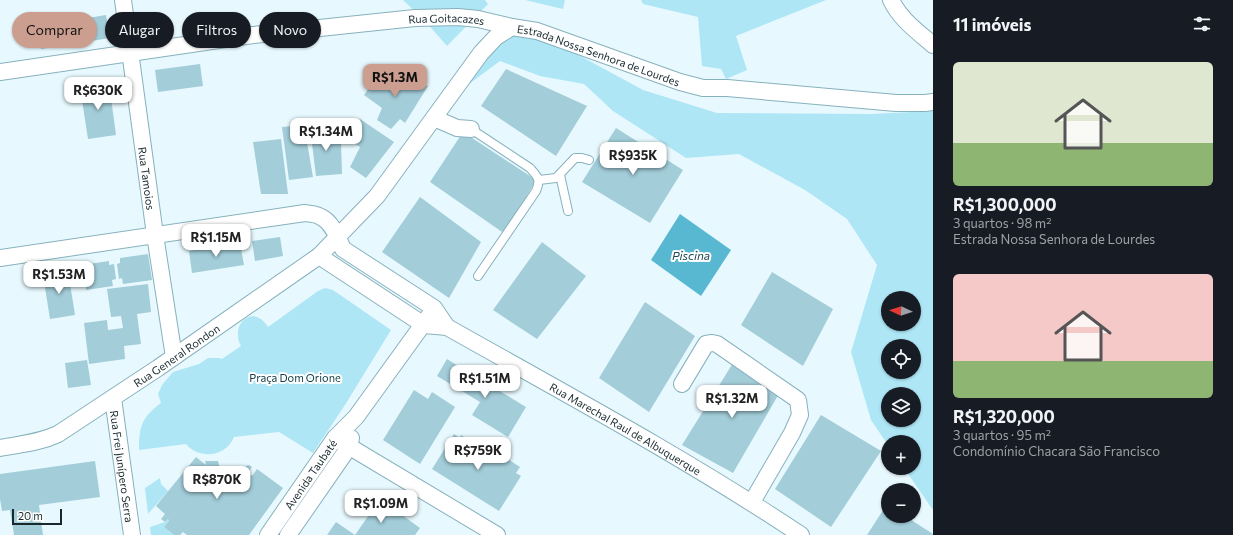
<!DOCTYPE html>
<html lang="pt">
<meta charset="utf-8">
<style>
:root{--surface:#171b24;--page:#242831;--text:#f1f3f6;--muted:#9ea1a6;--accent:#cb9e90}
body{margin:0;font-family:Commissioner,sans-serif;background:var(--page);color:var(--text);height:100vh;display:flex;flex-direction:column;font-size:15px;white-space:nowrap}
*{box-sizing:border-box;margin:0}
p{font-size:13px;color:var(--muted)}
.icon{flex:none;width:22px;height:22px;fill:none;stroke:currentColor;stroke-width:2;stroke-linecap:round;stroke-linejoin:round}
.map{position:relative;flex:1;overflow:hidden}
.side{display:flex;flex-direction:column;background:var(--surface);width:300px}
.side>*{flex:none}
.banner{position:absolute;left:12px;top:12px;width:380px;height:36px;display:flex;gap:8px}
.needle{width:26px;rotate:273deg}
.fabs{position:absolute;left:881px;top:291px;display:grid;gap:8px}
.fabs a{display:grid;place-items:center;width:40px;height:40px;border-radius:50%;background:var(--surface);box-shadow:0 1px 3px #0004;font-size:20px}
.scale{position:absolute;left:12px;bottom:10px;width:50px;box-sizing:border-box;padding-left:4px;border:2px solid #18292e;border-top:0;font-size:11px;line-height:14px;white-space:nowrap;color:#18292e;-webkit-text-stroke:3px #fff;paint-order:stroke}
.price{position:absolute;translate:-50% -34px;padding:0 9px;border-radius:8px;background:#fff;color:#222;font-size:13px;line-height:26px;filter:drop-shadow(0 1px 2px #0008)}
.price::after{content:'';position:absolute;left:50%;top:24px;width:12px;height:9px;margin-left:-6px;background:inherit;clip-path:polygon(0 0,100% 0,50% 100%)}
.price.on{background:var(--accent);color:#111}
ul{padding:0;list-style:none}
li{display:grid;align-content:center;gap:8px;height:212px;padding:0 20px}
li span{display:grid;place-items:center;height:124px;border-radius:6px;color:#555}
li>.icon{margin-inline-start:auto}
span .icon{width:72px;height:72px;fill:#fffc;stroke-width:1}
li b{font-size:17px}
h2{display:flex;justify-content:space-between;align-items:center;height:48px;padding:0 20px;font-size:17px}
.tag{padding:0 14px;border-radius:18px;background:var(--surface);box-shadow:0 1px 3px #0004;font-size:14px;line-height:36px}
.tag.on{background:var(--accent);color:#111}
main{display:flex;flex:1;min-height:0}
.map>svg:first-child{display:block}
</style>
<main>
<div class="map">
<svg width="933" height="535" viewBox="0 0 933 535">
<rect width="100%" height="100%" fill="#e7f9fe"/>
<!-- green -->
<g fill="#aee6f6" fill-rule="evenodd">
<path d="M403,0H485L488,4L447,46L425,21Z"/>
<path d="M525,0H565L563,9Z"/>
<path d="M641,0H826L736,36L747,70L726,79L721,69L702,66L698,17L643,4Z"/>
<path d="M536,32L643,90L717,113L870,114L933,111V510L904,468H914V442H888V445L871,420L851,352L877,265L847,219L805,190L739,154L686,158L613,111L584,84L540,76L500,61L465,87L503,37ZM888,298H914V324H888ZM888,346H914V372H888ZM888,394H914V420H888Z"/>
<path d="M325,288L333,290L391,330L345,405L313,453L279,432L234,437C226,457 199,460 186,444L139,450C139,426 142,417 161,403L158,394L162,385L173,372L199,364L208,358H219L222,359L241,346C229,324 254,303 268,327L318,291Z"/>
<path d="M160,478L161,484L168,491L148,514L145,488Z"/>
<path d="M168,519L169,521L164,527L174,535H151L150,527L165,522Z"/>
</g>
<!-- water -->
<path fill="#58b8d1" d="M680,214L731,250L701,296L651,260Z"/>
<!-- building -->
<g fill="#a2cdd9">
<path d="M106,15L110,38L41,49L38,26Z"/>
<path d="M200,64L203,86L158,92L155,70Z"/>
<path d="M506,69L587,106L556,156L481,106Z"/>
<path d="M381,72L428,86L405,123L400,119L391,129L377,120L382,108L364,95Z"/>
<path d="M109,83L116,135L88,139L80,87Z"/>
<path d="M360,119L394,142L366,178L350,167L360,147L347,139Z"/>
<path d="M304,125L313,177L289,180L282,127Z"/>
<path d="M331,126L333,143L341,142L342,174L316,176L310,128Z"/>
<path d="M616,128L683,170L650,223L582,182Z"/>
<path d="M463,132L536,180L505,234L430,182Z"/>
<path d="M281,139L288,194H261L253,142Z"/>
<path d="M420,197L481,242L449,298L382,252Z"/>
<path d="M280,237L283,256L255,261L252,241Z"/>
<path d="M542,242L586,276L537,339L493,310Z"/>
<path d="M240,243L244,265L192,273L189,251Z"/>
<path d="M148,254L152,280L123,284L122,278L119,279L117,264L120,263V258Z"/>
<path d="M109,261V265L114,264L116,279L112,280L113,286L86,290V284L79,285L77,269H82V265Z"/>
<path d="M68,271L75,315L50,319L43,275Z"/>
<path d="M772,272L833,309L803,366L741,325Z"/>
<path d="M148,284L151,312L137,314L141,344L124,346L125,359L89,364L84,323L107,320L108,330L123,328L121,316L111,317L107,289Z"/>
<path d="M645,302L695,336L649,412L599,378Z"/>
<path d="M447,359L526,407L508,437L472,415L480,402L437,376Z"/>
<path d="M87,360L91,385L68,388L65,363Z"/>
<path d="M733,363L780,392L733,473L682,445Z"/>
<path d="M414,390L428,399L432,392L455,407L420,464L383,440Z"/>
<path d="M821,415L881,451L831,527L775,489Z"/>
<path d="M454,434L460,438L461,435L496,457L498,453L520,467L516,473L521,476L499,511L432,469Z"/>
<path d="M196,457L206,465L205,461H218L220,469L236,472L235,469L249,465L252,467L248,472L252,476L257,469L283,488L249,535H187L183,532L180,535H174L164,527L169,521L168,519L165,522L161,519L165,514L156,506Z"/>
<path d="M95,461L100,497L39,505L43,535H14L10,510L2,511L0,499V474Z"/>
<path d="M380,499L420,528L415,535H327L336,522L355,535Z"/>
<path d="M887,504L888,505V516H905L933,534V535H867Z"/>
</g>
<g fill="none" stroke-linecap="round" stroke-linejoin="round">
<!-- lane casing -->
<g stroke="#87b1bd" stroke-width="10">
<g id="lane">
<path d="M471,129L530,168C538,177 541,179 536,191L478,276"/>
<path d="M560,175L568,211"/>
<path d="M539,180L556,178L575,158H582L589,160"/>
</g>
</g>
<!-- street casing -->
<g stroke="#87b1bd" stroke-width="18">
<g id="street">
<path id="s1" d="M123,0L155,235L174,357"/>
<path d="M891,0C900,19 917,31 933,45"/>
<path id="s2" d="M0,72L253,35L415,18L458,17L478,19L512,27"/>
<path d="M434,118L457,128L471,129"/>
<path id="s3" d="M319,256L424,325L447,327C566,394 687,459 801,535"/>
<path d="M0,258L305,213C310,214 317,214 321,217C332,222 338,238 343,249L434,308L447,327"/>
<path d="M682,384L706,344L712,343L717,344L798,400L800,415L792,433L752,502"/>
<path id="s4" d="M113,398L132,535"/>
<path d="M335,438L497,535"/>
<path id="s5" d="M0,448C20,444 39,443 58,434L158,368L319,256L377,196L481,53L496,37L512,27L537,31L680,82L703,88H727L896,103H925L933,102"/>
<path id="s6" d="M268,535L335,438L356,417L429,316"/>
<path d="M288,535L349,447L351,438"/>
</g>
</g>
<!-- lane -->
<use href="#lane" stroke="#fff" stroke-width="8"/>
<!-- street -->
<use href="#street" stroke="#fff" stroke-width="16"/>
</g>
<g text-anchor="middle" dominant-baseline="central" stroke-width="4" stroke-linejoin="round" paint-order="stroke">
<!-- street labels -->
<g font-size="11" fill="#18292e" stroke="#fff">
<text stroke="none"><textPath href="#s2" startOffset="450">Rua Goitacazes</textPath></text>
<text stroke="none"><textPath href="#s5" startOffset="768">Estrada Nossa Senhora de Lourdes</textPath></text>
<text stroke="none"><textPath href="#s1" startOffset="180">Rua Tamoios</textPath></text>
<text stroke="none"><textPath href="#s5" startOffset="202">Rua General Rondon</textPath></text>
<text stroke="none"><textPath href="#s3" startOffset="354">Rua Marechal Raul de Albuquerque</textPath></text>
<text stroke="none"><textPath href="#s4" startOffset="69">Rua Frei Junípero Serra</textPath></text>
<text stroke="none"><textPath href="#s6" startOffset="74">Avenida Taubaté</textPath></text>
</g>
<!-- park labels -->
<g font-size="11" fill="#15414b" stroke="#fff">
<text x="295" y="377">Praça Dom Orione</text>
</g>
<!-- water labels -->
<g font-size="12" font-style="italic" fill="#1e4954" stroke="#fff">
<text x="691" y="255">Piscina</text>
</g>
</g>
</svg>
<div class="fabs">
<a><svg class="needle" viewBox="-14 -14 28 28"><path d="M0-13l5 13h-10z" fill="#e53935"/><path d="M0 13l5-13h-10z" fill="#9ea1a6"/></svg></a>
<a><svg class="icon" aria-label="locate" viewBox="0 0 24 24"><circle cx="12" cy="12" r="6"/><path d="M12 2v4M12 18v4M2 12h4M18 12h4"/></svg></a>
<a><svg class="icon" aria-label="layers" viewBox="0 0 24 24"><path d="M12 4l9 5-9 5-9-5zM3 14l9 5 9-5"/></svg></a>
<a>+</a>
<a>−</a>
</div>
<div class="scale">20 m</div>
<b class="price on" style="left:395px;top:98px">R$1.3M</b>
<b class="price" style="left:98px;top:111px">R$630K</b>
<b class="price" style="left:326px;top:152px">R$1.34M</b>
<b class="price" style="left:633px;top:176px">R$935K</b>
<b class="price" style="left:216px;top:258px">R$1.15M</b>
<b class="price" style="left:59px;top:295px">R$1.53M</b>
<b class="price" style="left:485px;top:399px">R$1.51M</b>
<b class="price" style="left:732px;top:419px">R$1.32M</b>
<b class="price" style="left:478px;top:471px">R$759K</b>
<b class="price" style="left:217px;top:500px">R$870K</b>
<b class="price" style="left:381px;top:524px">R$1.09M</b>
<div class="banner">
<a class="tag on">Comprar</a>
<a class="tag">Alugar</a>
<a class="tag">Filtros</a>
<a class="tag">Novo</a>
</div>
</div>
<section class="side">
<h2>11 imóveis<svg class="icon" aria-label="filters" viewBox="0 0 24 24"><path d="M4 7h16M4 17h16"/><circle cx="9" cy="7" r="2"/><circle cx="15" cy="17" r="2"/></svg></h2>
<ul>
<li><span style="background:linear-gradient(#dfe7d0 65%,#8fb573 0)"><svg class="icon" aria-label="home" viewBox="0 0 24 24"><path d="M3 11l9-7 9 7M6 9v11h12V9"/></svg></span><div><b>R$1,300,000</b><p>3 quartos · 98 m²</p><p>Estrada Nossa Senhora de Lourdes</p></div></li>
<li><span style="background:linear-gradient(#f6c9c9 70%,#8fb573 0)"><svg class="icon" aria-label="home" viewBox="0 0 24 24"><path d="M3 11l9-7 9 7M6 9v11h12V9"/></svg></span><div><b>R$1,320,000</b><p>3 quartos · 95 m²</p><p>Condomínio Chacara São Francisco</p></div></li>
</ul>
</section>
</main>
